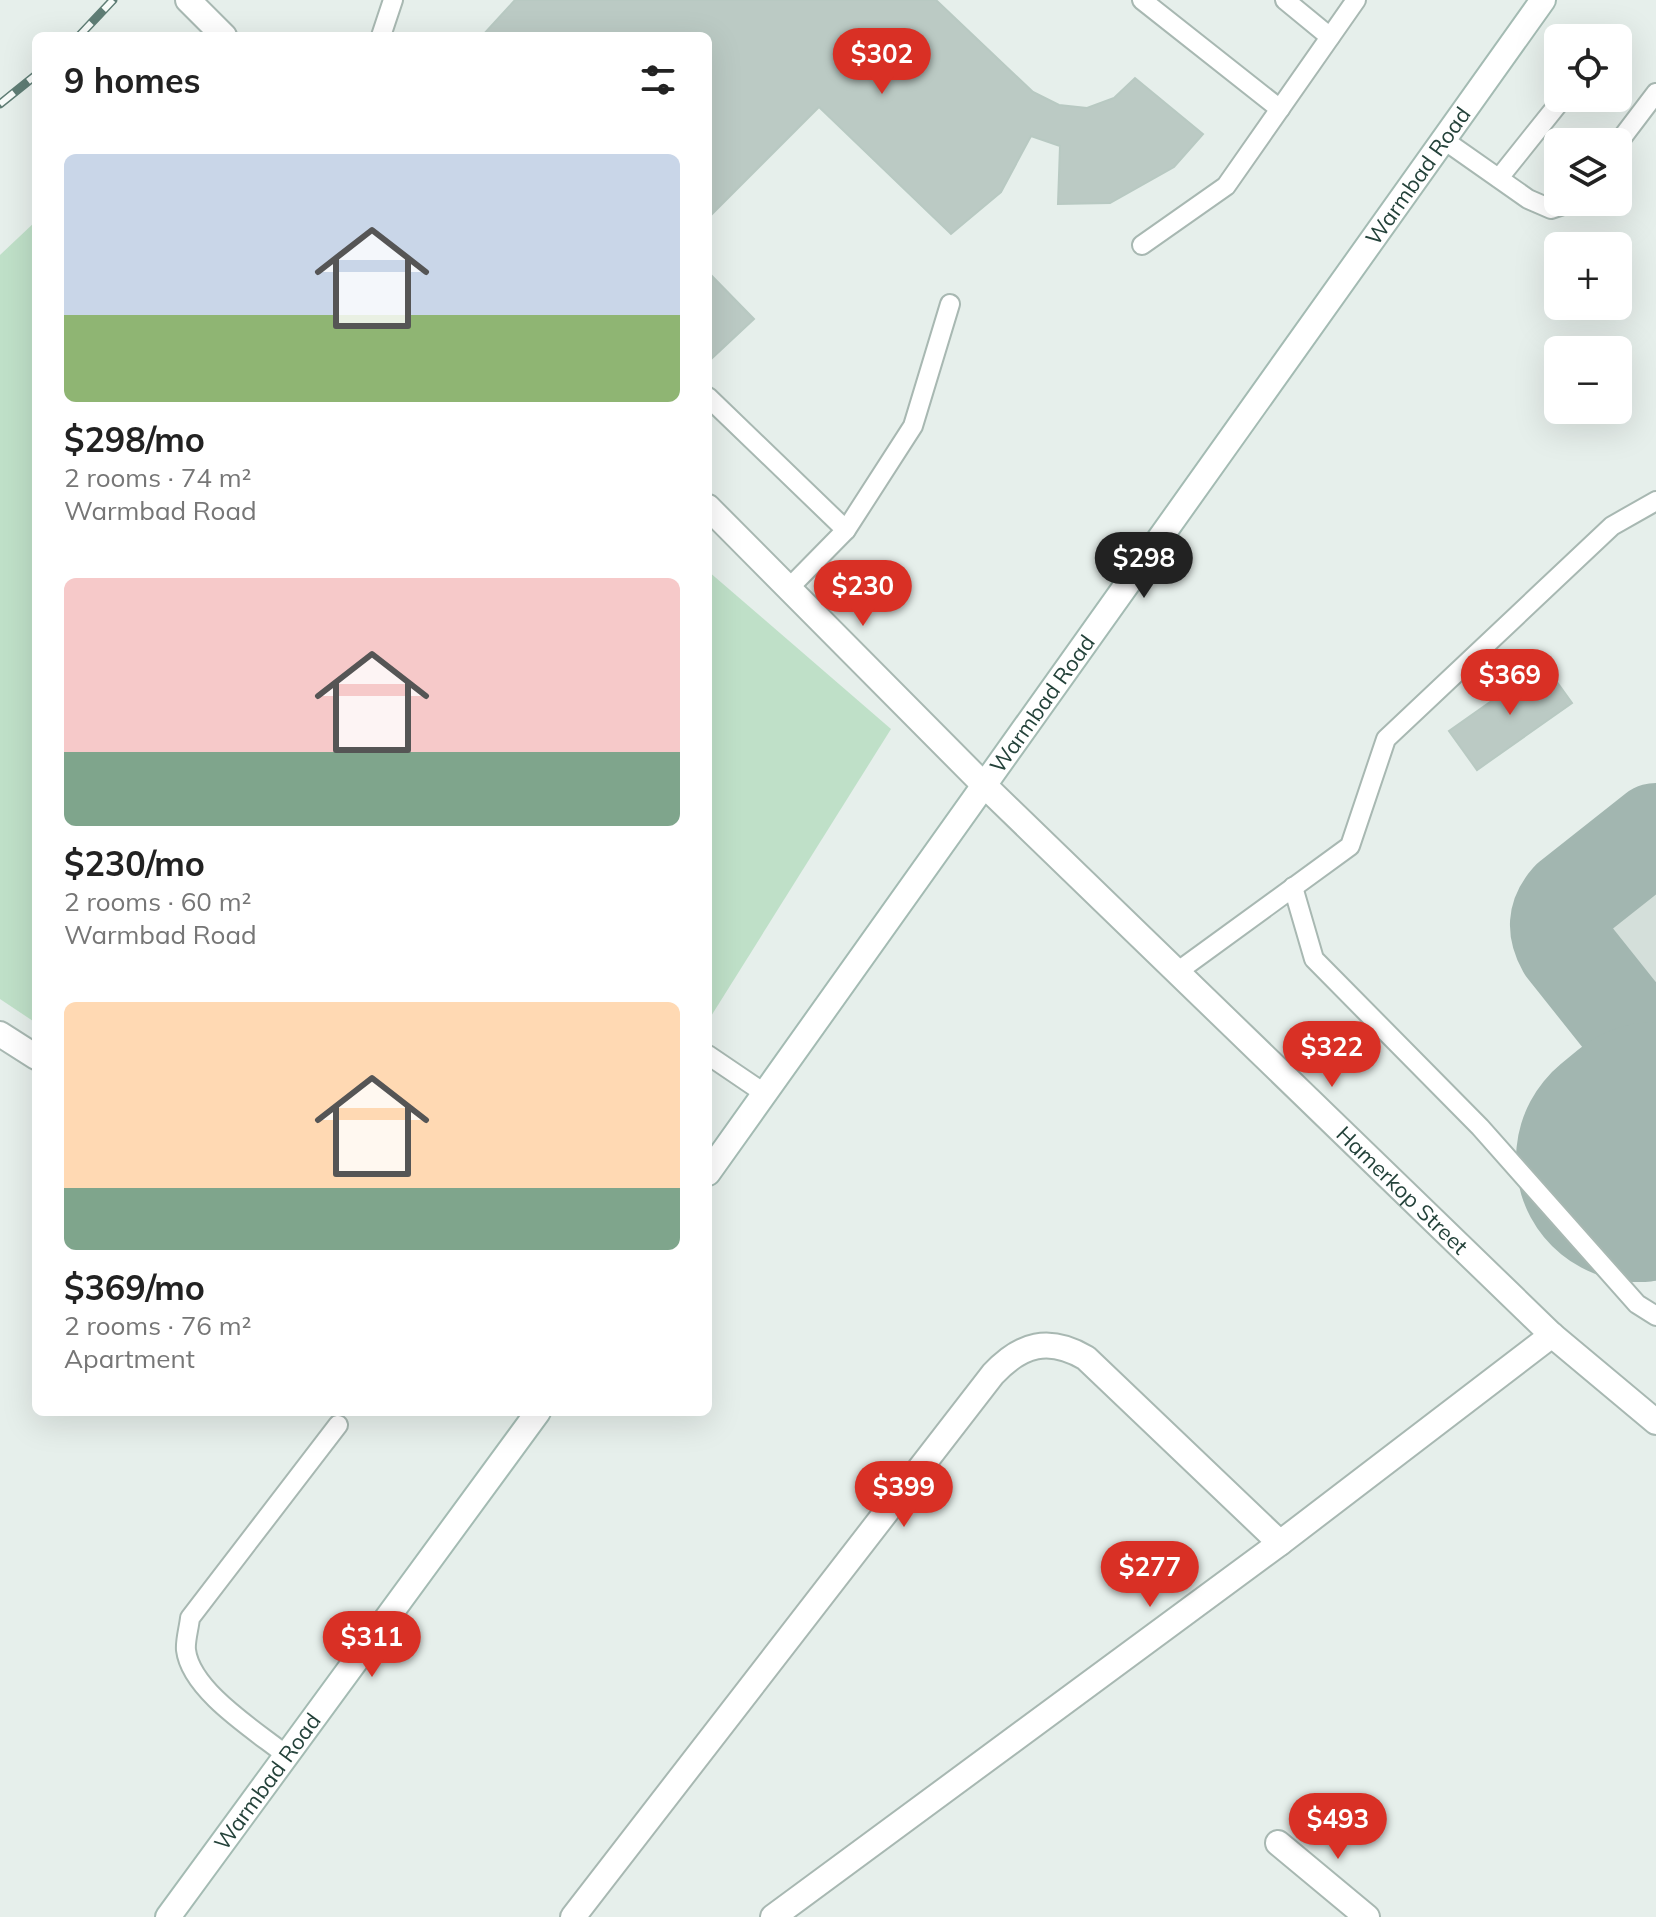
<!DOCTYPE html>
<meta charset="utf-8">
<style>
:root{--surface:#fff;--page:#f2f2f2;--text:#222;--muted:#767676;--accent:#d93025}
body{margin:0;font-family:Mulish,sans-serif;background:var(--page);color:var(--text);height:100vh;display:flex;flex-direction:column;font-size:30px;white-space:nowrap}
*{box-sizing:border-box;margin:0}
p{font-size:26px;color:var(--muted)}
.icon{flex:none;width:44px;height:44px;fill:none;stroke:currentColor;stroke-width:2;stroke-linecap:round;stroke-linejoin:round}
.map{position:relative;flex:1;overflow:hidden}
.side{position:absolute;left:32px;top:32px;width:680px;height:1384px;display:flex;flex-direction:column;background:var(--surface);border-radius:12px;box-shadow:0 8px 32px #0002}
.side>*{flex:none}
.fabs{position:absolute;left:1544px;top:24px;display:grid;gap:16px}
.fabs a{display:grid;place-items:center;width:88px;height:88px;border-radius:12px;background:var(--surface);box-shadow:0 8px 32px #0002;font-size:40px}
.price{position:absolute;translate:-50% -68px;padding:0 18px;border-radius:28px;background:var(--accent);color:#fff;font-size:26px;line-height:52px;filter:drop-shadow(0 2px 4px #0008)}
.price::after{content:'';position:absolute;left:50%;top:48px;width:24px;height:18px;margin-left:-12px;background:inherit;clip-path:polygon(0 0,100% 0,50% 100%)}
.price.on{background:#222;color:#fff}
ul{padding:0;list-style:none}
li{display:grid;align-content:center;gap:16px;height:424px;padding:0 32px}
li span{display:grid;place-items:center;height:248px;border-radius:12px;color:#555}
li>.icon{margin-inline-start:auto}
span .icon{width:144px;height:144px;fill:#fffc;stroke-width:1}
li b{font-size:34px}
h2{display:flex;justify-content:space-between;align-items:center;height:96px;padding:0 32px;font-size:34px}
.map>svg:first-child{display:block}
</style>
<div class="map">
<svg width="1656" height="1917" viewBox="0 0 1656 1917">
<rect width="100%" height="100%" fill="#e6efeb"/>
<!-- built -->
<path fill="#d4dfda" d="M1656,807V1098L1514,915Z"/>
<!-- green -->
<g fill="#bfe0c8">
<path d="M36,221V1023L0,999V255Z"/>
<path d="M708,571L891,729L708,1021Z"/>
</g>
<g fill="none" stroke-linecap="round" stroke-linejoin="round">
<!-- taxiway -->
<path stroke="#a2b6b0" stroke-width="98" d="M1656,832L1570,900C1556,916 1556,930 1566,948L1656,1061"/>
<!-- runway -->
<path stroke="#a2b6b0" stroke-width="246" d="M1639,1159L1656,1145"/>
</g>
<!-- building -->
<g fill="#bbcac4" stroke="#b8c9c2" stroke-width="2">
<path d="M515,0H936L1033,92L1059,105L1087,108L1114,98L1135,78L1203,134L1174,167L1110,203L1058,204L1060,146L1031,136L1001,192L951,234L819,107L708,218V36H482Z"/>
<path d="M708,272L754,319L708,362Z"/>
<path d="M1544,664L1572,703L1477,770L1449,731Z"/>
</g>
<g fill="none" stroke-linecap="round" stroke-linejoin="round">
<!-- lane casing -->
<g stroke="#a8b8b2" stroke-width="22">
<g id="lane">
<path d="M1142,0L1280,109"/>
<path d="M1285,0L1330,37"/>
<path d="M381,36L393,0"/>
<path d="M1444,140L1528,199L1551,209L1572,202"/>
<path d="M1618,143L1656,93"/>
<path d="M1499,178L1563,98"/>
<path d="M1142,245L1226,186L1356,0"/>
<path d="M708,397L846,530"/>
<path d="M790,587L846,530L913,426L950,304"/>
<path d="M1293,887L1314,959L1480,1127L1637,1304L1656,1316"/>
<path d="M1177,972L1350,846L1386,739L1612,526L1656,501"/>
<path d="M708,1055L764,1093"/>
<path d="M286,1755C256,1731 191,1691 186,1650C185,1641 189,1628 190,1618L338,1425"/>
</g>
</g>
<!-- street casing -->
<g stroke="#a8b8b2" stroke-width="28">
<g id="street">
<path d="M188,0L224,36"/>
<path id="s1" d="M708,507L983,784L1552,1335L1656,1422"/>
<path d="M0,1034L36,1057"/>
<path d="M1278,1843L1367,1917"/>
<path d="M573,1917L993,1374C1021,1344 1049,1336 1086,1358L1280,1543"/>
<path d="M773,1917L1280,1543L1552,1335"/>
</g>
</g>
<!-- secondary casing -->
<g stroke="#a4bbb3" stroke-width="28">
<g id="secondary">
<path id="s2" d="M708,1173L1543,0"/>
<path id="s3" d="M168,1917L538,1412"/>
</g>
</g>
<!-- lane -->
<use href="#lane" stroke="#fff" stroke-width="18"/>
<!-- street -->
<use href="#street" stroke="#fff" stroke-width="24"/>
<!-- secondary -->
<use href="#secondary" stroke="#fff" stroke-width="24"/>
<!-- rail casing -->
<g stroke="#5f7d75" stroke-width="9">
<g id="rail">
<path d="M79,36L113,0"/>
<path d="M0,104L36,75"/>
</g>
</g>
<!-- rail -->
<use href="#rail" stroke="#f7fbf9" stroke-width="6" stroke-dasharray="18" stroke-linecap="butt"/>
</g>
<g text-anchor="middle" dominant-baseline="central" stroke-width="7" stroke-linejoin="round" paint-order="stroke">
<!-- street labels -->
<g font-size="22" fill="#24423a" stroke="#f7fbf9">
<text stroke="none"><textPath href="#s2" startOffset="1224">Warmbad Road</textPath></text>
<text stroke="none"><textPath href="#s2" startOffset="576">Warmbad Road</textPath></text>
<text stroke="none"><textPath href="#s1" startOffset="974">Hamerkop Street</textPath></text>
<text stroke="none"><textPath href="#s3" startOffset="168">Warmbad Road</textPath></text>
</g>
</g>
</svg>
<div class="fabs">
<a><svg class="icon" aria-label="locate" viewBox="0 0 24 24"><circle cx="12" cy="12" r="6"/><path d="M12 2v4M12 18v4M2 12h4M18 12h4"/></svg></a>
<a><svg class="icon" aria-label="layers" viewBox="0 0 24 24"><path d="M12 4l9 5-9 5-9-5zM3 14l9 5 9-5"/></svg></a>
<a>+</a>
<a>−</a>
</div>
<b class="price" style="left:882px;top:96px">$302</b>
<b class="price on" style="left:1144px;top:600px">$298</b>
<b class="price" style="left:863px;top:628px">$230</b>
<b class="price" style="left:1510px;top:717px">$369</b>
<b class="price" style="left:1332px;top:1089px">$322</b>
<b class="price" style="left:904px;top:1529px">$399</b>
<b class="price" style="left:1150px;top:1609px">$277</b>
<b class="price" style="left:372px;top:1679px">$311</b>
<b class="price" style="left:1338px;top:1861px">$493</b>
<section class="side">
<h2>9 homes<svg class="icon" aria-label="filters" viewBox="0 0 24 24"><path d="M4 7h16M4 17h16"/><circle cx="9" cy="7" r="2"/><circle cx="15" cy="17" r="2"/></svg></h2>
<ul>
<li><span style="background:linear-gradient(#c9d6e8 65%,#8fb573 0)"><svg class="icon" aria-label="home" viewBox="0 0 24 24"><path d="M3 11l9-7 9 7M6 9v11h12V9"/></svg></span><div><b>$298/mo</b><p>2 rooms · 74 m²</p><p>Warmbad Road</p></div></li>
<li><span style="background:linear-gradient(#f6c9c9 70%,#7fa58c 0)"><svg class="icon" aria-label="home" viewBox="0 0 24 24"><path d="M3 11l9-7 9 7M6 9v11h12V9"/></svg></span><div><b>$230/mo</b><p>2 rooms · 60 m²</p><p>Warmbad Road</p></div></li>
<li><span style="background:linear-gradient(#ffd9b3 75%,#7fa58c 0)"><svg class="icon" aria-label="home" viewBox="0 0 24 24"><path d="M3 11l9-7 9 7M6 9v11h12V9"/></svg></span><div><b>$369/mo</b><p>2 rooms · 76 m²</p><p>Apartment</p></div></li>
</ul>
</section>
</div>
